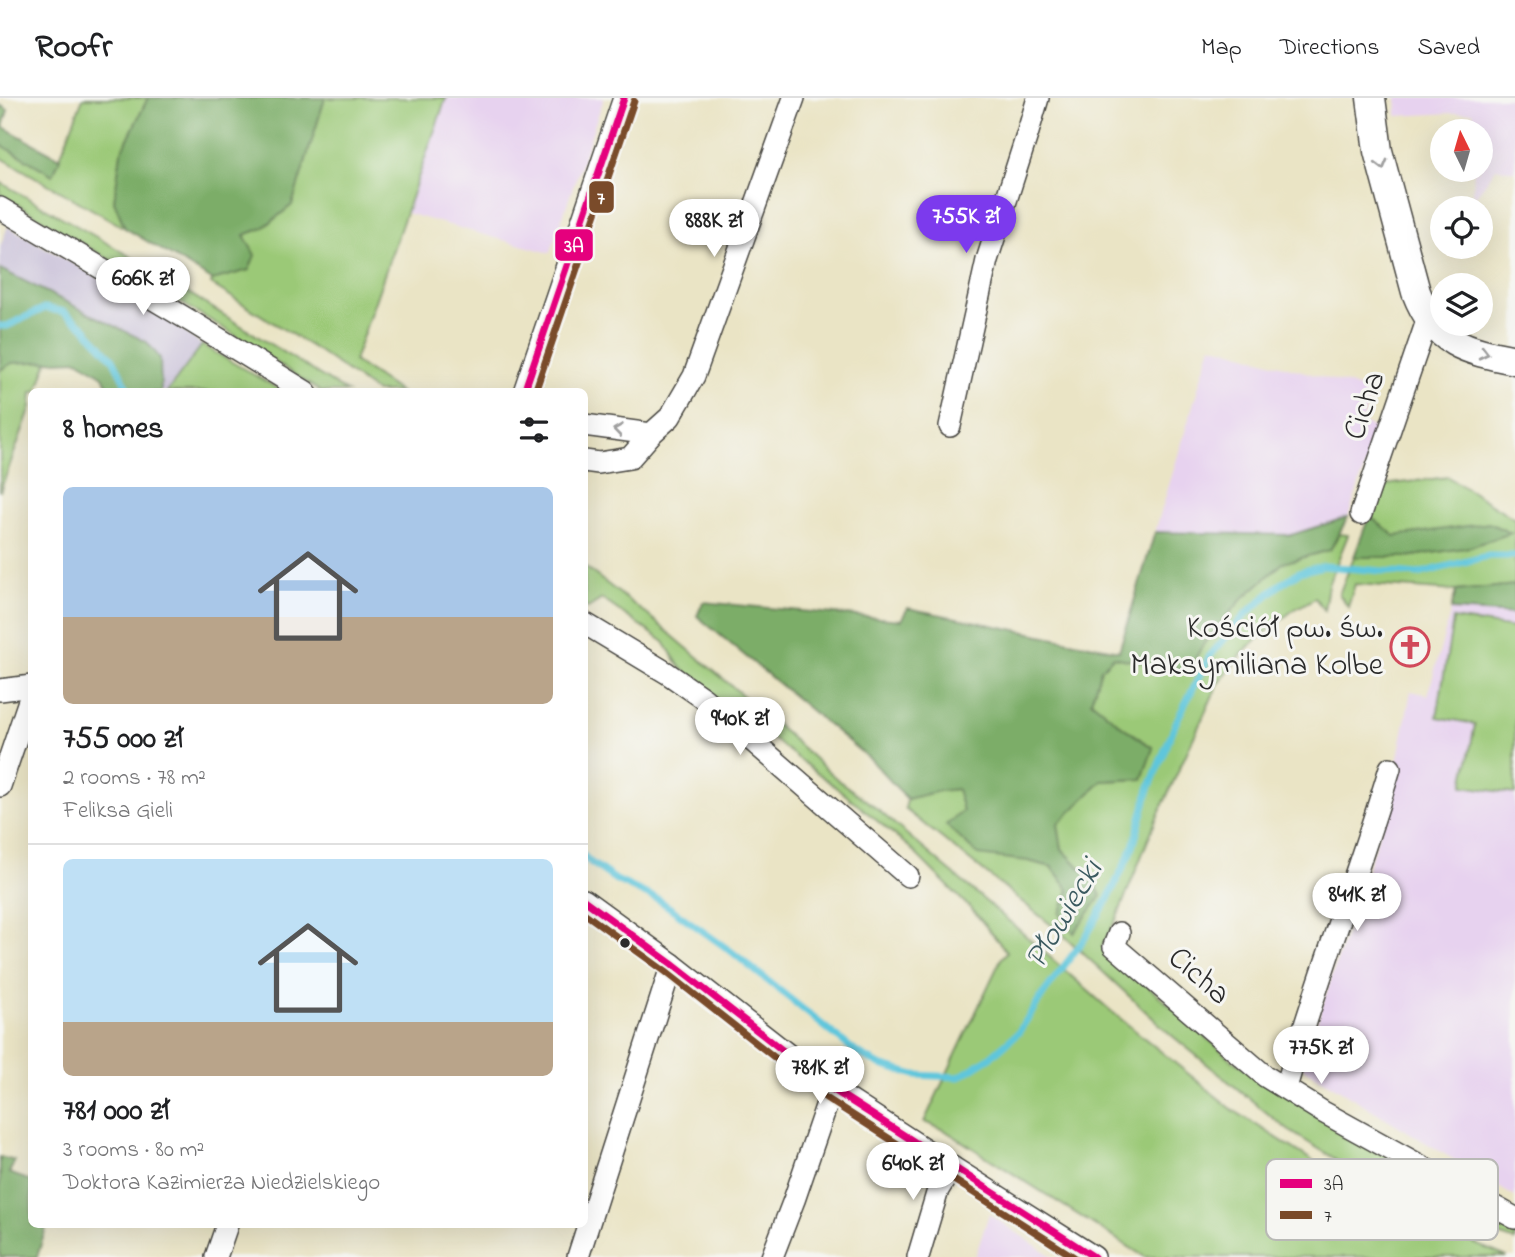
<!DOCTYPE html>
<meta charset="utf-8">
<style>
:root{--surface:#fff;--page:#f6f6f6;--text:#202124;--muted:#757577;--line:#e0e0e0;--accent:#7c3aed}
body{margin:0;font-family:"Indie Flower",sans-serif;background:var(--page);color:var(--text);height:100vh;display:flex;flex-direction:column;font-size:26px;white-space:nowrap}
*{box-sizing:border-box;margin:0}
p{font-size:23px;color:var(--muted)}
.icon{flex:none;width:38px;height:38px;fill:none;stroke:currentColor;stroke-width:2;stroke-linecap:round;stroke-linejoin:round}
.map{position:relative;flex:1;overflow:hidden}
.side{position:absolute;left:28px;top:290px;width:560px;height:840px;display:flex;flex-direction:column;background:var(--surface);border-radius:10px;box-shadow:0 7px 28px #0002}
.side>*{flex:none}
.needle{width:46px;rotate:355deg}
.buttons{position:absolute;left:1430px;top:21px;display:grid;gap:14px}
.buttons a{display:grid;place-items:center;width:63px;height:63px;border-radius:50%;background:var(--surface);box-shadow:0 7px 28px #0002;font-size:35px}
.price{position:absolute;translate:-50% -60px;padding:0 16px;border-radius:24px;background:#fff;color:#222;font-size:23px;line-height:46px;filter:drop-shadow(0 2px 4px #0008)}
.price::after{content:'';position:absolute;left:50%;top:42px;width:21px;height:16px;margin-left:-10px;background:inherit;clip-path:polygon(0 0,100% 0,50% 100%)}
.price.selected{background:var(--accent);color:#fff}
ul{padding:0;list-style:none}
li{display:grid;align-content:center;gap:14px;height:371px;padding:0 35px}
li+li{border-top:2px solid var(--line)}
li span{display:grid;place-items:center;height:217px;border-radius:10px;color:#555}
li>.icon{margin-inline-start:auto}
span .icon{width:126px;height:126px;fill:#fffc;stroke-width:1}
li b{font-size:30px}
h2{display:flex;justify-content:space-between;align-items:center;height:84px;padding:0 35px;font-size:30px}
header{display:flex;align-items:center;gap:42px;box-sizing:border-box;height:98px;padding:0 35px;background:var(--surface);border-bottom:2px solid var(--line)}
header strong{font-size:33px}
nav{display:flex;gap:38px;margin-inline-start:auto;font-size:24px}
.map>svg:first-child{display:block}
</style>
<header>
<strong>Roofr</strong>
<nav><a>Map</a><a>Directions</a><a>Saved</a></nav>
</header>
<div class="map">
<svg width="1515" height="1159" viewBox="0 0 1515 1159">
<rect width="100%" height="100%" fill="#f6f6f2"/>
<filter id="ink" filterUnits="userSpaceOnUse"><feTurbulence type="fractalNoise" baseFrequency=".0143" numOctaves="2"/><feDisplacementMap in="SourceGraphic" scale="14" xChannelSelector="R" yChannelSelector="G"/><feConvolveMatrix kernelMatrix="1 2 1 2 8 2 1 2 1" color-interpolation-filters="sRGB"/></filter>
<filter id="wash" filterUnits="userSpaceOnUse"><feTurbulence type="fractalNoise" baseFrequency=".00686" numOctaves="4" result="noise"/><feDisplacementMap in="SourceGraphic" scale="28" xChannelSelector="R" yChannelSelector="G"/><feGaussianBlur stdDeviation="1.57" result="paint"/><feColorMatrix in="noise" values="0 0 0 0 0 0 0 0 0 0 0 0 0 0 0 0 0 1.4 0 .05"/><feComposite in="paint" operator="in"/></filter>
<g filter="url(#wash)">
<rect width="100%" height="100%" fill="#eae4c5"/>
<!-- built -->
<g fill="#e7d2ef">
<path d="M446,0H604L550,155L406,115Z"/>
<path d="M1397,0H1515V73L1496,70L1476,98L1473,97L1474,72H1480V33H1474L1473,14L1397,18Z"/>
<path d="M1211,247L1371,293L1362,325L1378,331L1348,419L1291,437L1155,434Z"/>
<path d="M1451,512L1515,516V1099L1302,969L1389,705L1411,593L1428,597Z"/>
<path d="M989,1116L1053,1159H975Z"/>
</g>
<!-- industrial -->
<path fill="#c8bfd8" d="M8,128L159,215L202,247L167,294H161L160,261L147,244L0,171V149Z"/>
<!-- green -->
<g fill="#9bc977" stroke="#637a51" stroke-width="2">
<path d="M83,0H148L121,55L114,103L125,130L0,59V46L53,77Z"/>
<path d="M325,0H446L354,263L400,294H376L320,254L211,186L212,182L249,172L244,137L263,130L292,107Z"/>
<path d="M0,84L126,156L347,294H321L230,234L0,96Z"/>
<path d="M202,247L284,294H167Z"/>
<path d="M48,262L37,294H32L31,309L0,394V272L12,265Z"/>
<path d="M1448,379L1515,421V487L1456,493L1355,486L1348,509L1339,496L1354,459H1407L1470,449L1395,438L1369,418L1385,387Z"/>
<path d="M1339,436L1348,437L1328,487L1324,512L1315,500L1292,513L1248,549L1219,584L1156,722L1116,822L1102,848L1232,962L1515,1131V1143L1433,1113L1378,1087L1288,1032L1170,936L1059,833L905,711L907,701L939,693L958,691L963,713L947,726L1028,763L1052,769L1069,792L1060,816L1074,834L1095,785L1062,751L1057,726L1102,683L1142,681L1153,650L1123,629L1091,603L1101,571L1113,559L1188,573L1204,545L1242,501L1283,464L1330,452Z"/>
<path d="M584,468L649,518L761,613L838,682L871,706L1010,824L1111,913L1233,1012L1384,1108L1507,1159H1145L944,1032L924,1024L1001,861L1007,854L976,816L909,749L841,693L757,629L714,599L680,569L664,544L602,501L588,510L585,509Z"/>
<path d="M1453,521L1515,530V696L1463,688L1475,626L1437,619Z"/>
</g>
<!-- forest -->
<g fill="#7cad68" stroke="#546c4a" stroke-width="2">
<path d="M148,0H325L292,107L263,130L244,137L255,157L249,172L212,182L125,130L114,103L121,55Z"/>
<path d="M0,7L8,12L3,29L60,60L53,77L0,46Z"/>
<path d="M0,171L147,244L160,260L161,294H111L103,278L78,262L12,265L0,272Z"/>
<path d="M1369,418L1395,438L1489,425L1511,435L1470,449L1407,459H1354Z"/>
<path d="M1348,419L1330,452L1283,465L1242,501L1204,545L1188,573L1113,559L1101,571L1091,603L1123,629L1153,650L1142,681L1102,683L1058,726L1062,751L1095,785L1101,798L1074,835L1060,816L1069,792L1052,769L1028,763L978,757L946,727L963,713L957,691L939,693L907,701L872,663L697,518L703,504L901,522L908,510L1119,553L1155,434L1291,437Z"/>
<path d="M1515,487V516L1451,512L1456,493Z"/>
<path d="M0,1059L15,1063L9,1075L31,1083L32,1127H47L37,1159H0Z"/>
</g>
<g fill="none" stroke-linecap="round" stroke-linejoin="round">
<!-- stream -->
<g stroke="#5fc6dc" stroke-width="7">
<path d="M0,228H7L45,210L64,214L84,229L113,261L130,294"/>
<path d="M584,758L590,764L616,782L659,802L732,854L856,954L880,967L915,977L959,979L989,960L1018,935L1044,895L1085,840L1107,803L1133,749L1149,691L1177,622L1209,559L1246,516L1277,489L1299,474L1323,468L1418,476L1487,458H1515"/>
</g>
</g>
</g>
<g filter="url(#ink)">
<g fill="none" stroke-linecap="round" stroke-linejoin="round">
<!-- minor casing -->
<g stroke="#484742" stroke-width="24">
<g id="minor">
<path d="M0,110L192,224L306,294"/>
<path d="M524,294L624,0"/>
<path d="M584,327L651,336"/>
<path d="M950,328L987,162L1028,34L1038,0"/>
<path d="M584,363L599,365L630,360L651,336L670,319L694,278L794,0"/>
<path d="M1361,416L1428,220"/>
<path d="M584,525L667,575L703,600L908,778"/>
<path d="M0,592L32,588"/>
<path d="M0,688L32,594"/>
<path d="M584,802L672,866L832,991L952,1069L1094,1159"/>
<path d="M1119,835L1114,848L1265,978L1323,1014L1515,1120"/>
<path d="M1286,990C1316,882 1358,777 1390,670"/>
<path d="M216,1159L227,1127"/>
<path d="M578,1159L672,866"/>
<path d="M772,1159L794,1102L832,991"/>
<path d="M918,1159L938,1092L952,1069"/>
</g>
</g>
<!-- tertiary casing -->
<g stroke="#484742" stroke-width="31">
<path id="tertiary" d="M1371,0L1378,53L1416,194C1436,246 1465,252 1515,262"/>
</g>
<!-- minor -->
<use href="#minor" stroke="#fff" stroke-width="21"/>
<!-- tertiary -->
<use href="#tertiary" stroke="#fff" stroke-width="28"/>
<!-- bus-1 casing -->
<g stroke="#f6f6f2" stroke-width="12">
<g id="bus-1">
<path d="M524,294L624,0"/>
<path d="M584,802L672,866L832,991L1094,1159"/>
</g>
</g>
<!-- bus-2 casing -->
<g stroke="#f6f6f2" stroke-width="12">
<g id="bus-2">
<path d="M535,294L634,3"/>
<path d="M584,815L666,874L826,1000L1074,1159"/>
</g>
</g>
<!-- bus-1 -->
<use href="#bus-1" stroke="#e5007d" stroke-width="7"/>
<!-- bus-2 -->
<use href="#bus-2" stroke="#7a4b2a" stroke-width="7"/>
</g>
<!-- one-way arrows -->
<defs><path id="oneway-chevron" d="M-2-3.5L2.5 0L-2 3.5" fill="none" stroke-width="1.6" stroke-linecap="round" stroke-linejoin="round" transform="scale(1.75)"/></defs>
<g stroke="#a0a0a0">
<use href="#oneway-chevron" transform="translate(1382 67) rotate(75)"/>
<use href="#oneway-chevron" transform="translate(1484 255) rotate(14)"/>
<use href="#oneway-chevron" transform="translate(618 332) rotate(-172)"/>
</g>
</g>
<!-- icons -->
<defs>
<g id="church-ring" transform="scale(2.0125)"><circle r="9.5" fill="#f6f6f2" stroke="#d1495b" stroke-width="1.5"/><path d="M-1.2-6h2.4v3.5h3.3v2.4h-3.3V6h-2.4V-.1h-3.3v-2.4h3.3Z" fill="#d1495b"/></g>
</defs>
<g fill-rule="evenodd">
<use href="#church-ring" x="1410" y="549"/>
</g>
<!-- markers -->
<circle fill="#2b2b2b" stroke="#f6f6f2" stroke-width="2.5" cx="625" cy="845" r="6"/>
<g text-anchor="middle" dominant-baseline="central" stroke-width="6" stroke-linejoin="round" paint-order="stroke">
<!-- street labels -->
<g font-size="32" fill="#2b2b2b" stroke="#f6f6f2">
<text transform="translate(1366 308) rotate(-71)">Cicha</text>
<text transform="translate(1198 879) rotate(41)">Cicha</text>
</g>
<!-- poi labels -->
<g font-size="32" fill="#2b2b2b" stroke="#f6f6f2" text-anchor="end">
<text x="1383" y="531">Kościół pw. św.<tspan x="1383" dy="37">Maksymiliana Kolbe</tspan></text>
</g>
<!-- water labels -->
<g font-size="33" font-style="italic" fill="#3b5a60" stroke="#f6f6f2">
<text transform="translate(1065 817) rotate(-59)">Płowiecki</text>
</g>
</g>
<!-- legend -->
<rect x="1266" y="1061" width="232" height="81" rx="10" fill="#f6f6f2" stroke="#b9b9b6" stroke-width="2"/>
<rect x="1280" y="1081" width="32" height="9" fill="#e5007d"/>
<rect x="1280" y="1113" width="32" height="8" fill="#7a4b2a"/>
<g font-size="19" fill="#2b2b2b">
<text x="1324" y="1092">3A</text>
<text x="1324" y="1124">7</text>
</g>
<g stroke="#f6f6f2" stroke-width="2.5">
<rect x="588" y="82" width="27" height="34" rx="7" fill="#7a4b2a"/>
<rect x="554" y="130" width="40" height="34" rx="7" fill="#e5007d"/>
</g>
<g font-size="19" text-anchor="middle" font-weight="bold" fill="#fff">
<text x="601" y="106">7</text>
<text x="574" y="154">3A</text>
</g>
</svg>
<div class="buttons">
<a><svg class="needle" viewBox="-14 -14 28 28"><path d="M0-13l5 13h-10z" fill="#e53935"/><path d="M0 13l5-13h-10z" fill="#757577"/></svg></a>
<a><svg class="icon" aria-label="locate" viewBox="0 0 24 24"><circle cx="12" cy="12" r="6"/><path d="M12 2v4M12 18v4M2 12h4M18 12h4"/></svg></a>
<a><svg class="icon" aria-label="layers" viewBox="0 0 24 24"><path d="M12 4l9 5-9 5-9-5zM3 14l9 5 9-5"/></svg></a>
</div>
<b class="price selected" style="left:966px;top:157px">755K zł</b>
<b class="price" style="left:714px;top:161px">888K zł</b>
<b class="price" style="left:143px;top:219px">606K zł</b>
<b class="price" style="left:740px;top:659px">940K zł</b>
<b class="price" style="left:1357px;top:835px">841K zł</b>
<b class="price" style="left:1321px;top:988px">775K zł</b>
<b class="price" style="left:820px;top:1008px">781K zł</b>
<b class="price" style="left:913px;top:1104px">640K zł</b>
<section class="side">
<h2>8 homes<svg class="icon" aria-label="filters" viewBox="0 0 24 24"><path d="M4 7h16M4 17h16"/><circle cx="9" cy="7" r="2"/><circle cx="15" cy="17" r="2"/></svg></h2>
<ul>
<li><span style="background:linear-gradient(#a9c7e8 60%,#b9a48a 0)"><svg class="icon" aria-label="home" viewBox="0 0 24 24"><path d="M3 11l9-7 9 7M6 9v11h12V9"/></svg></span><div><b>755 000 zł</b><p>2 rooms · 78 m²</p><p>Feliksa Gieli</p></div></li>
<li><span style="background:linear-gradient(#bfe0f5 75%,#b9a48a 0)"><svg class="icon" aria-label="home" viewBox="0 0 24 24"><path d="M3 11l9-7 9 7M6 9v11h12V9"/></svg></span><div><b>781 000 zł</b><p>3 rooms · 80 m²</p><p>Doktora Kazimierza Niedzielskiego</p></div></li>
</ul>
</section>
</div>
